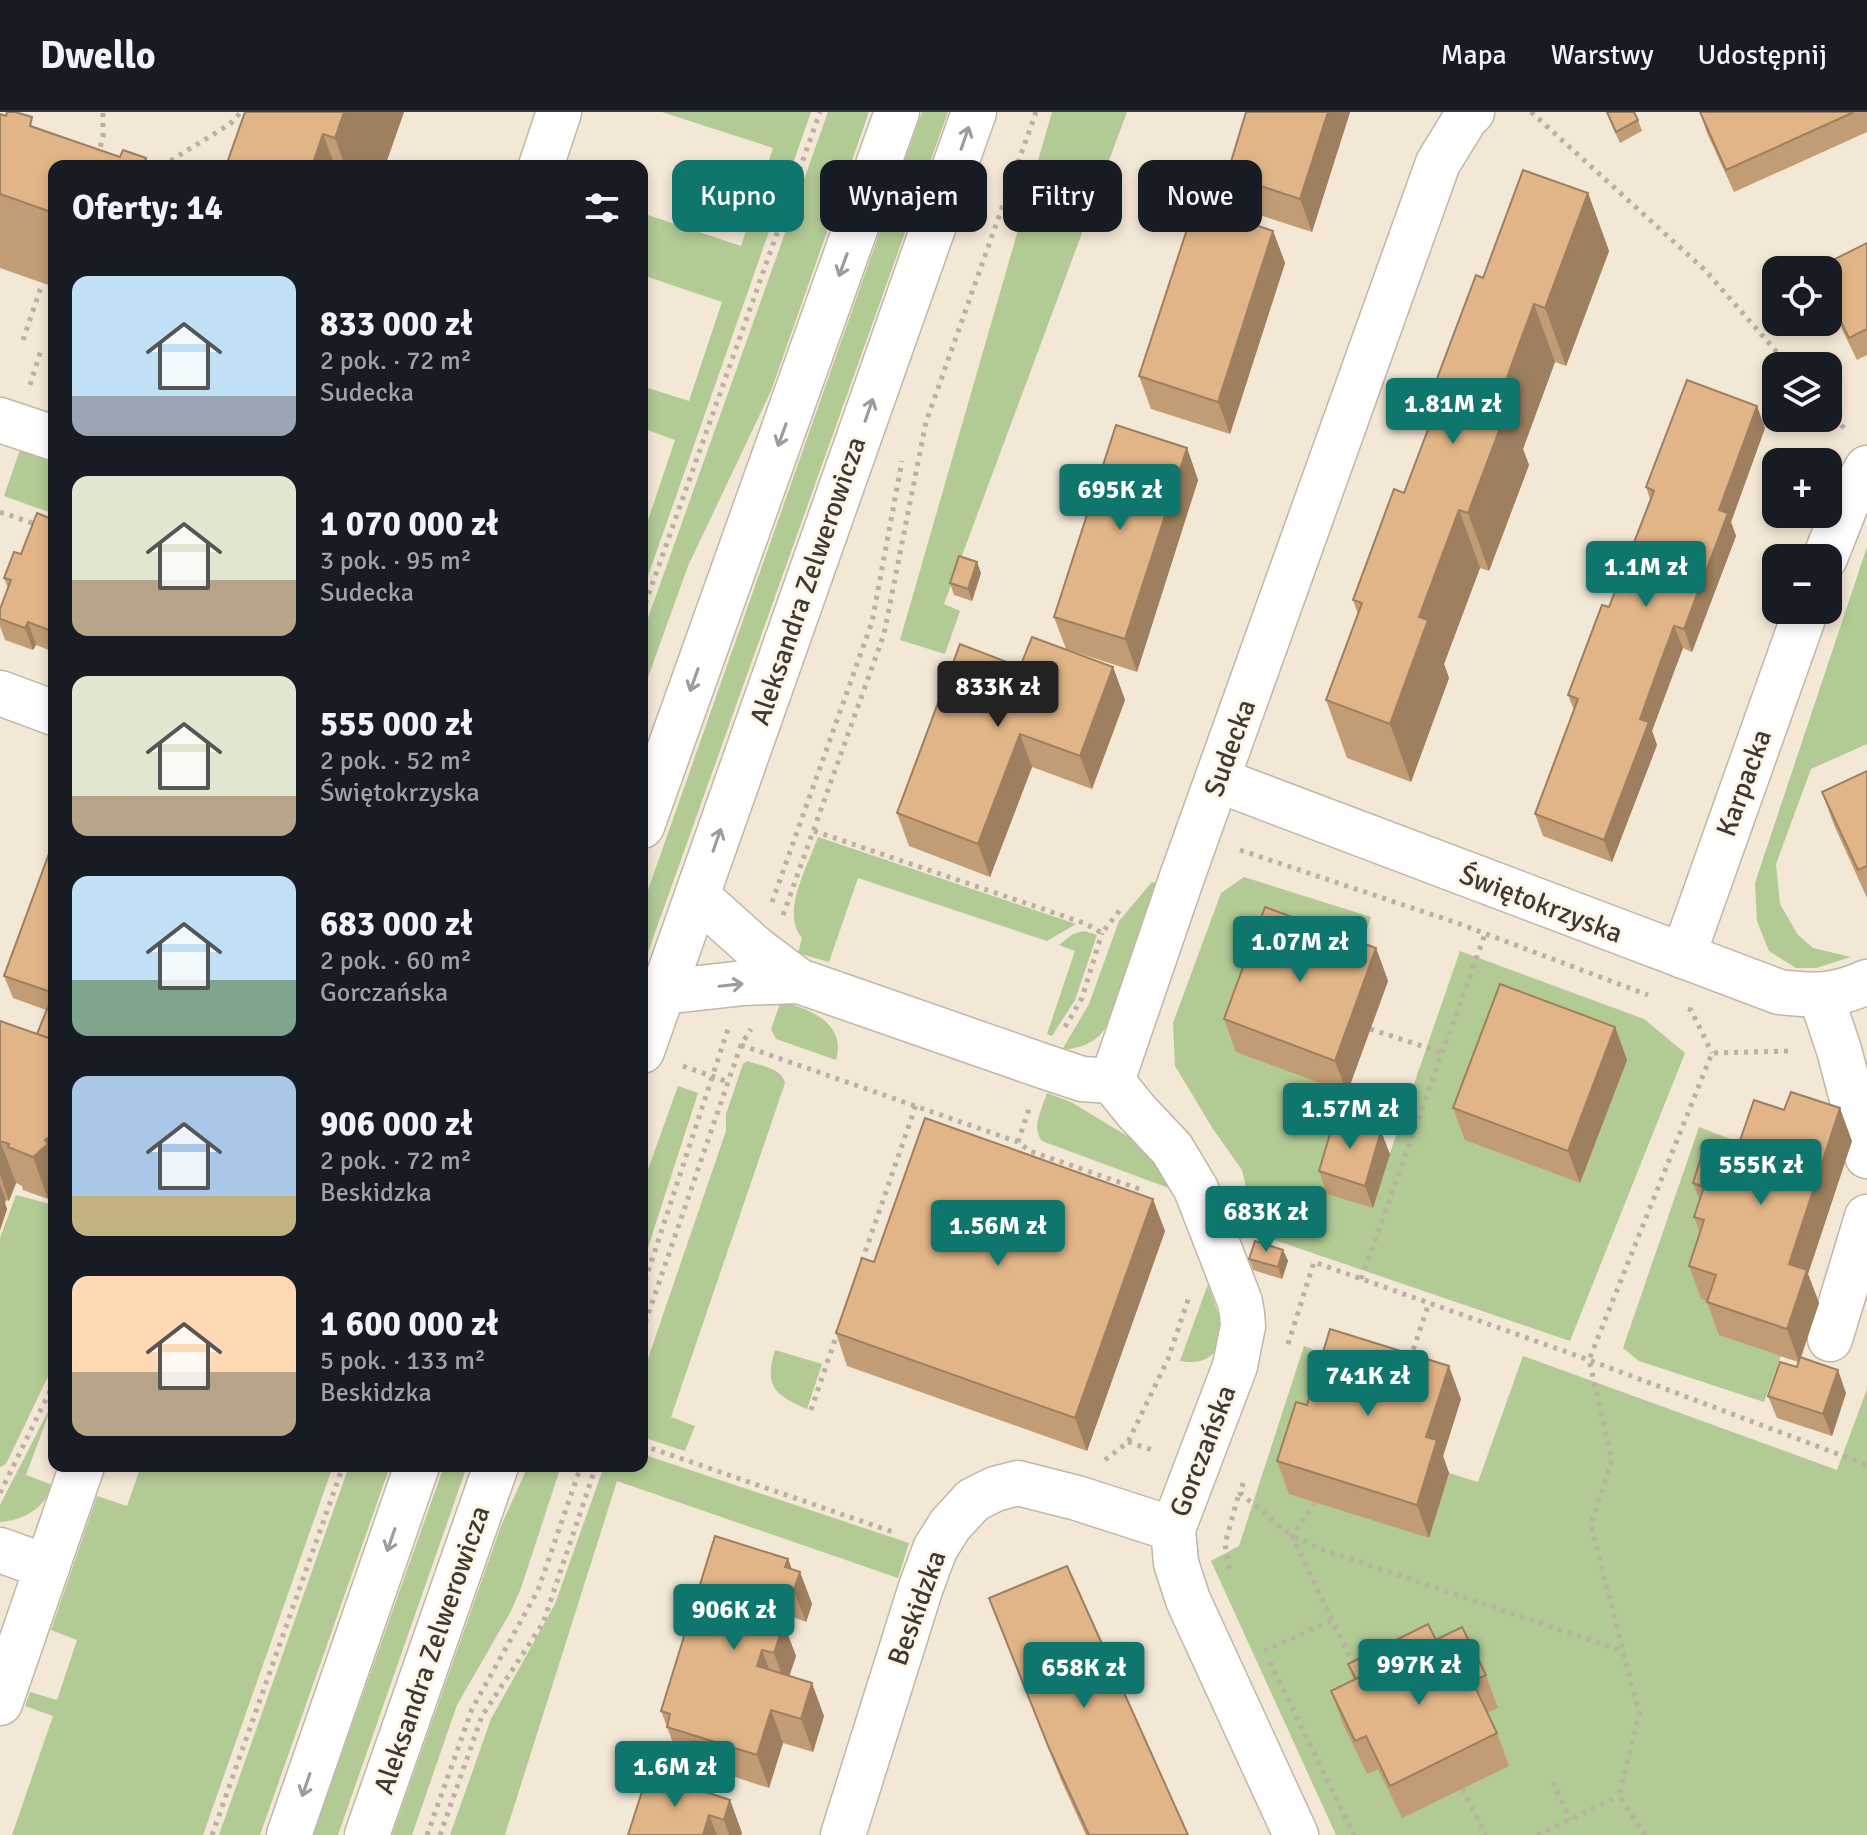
<!DOCTYPE html>
<html lang="pl">
<meta charset="utf-8">
<style>
:root{--surface:#171b24;--page:#20242c;--text:#f1f3f6;--muted:#9ea1a6;--line:#363941;--accent:#0f766e}
body{margin:0;font-family:Signika,sans-serif;background:var(--page);color:var(--text);height:100vh;display:flex;flex-direction:column;font-size:30px;white-space:nowrap}
*{box-sizing:border-box;margin:0}
p{font-size:26px;color:var(--muted)}
.icon{flex:none;width:44px;height:44px;fill:none;stroke:currentColor;stroke-width:2;stroke-linecap:round;stroke-linejoin:round}
.map{position:relative;flex:1;overflow:hidden}
.drawer{position:absolute;left:48px;top:48px;width:600px;height:1312px;display:flex;flex-direction:column;background:var(--surface);border-radius:16px;box-shadow:0 4px 12px #0003}
.drawer>*{flex:none}
.banner{position:absolute;left:672px;top:48px;width:760px;height:72px;display:flex;gap:16px}
.tools{position:absolute;left:1762px;top:144px;display:grid;gap:16px}
.tools a{display:grid;place-items:center;width:80px;height:80px;border-radius:16px;background:var(--surface);box-shadow:0 4px 12px #0003;font-size:40px}
.price{position:absolute;translate:-50% -68px;padding:0 18px;border-radius:8px;background:var(--accent);color:#fff;font-size:26px;line-height:52px;filter:drop-shadow(0 2px 4px #0008)}
.price::after{content:'';position:absolute;left:50%;top:48px;width:24px;height:18px;margin-left:-12px;background:inherit;clip-path:polygon(0 0,100% 0,50% 100%)}
.price.active{background:#222;color:#fff}
ul{padding:0;list-style:none}
li{display:flex;align-items:center;gap:24px;height:200px;padding:0 24px}
li span{display:grid;place-items:center;flex:none;width:224px;height:160px;border-radius:16px;color:#555}
li>.icon{margin-inline-start:auto}
span .icon{width:96px;height:96px;fill:#fffc;stroke-width:1}
li b{font-size:34px}
h2{display:flex;justify-content:space-between;align-items:center;height:96px;padding:0 24px;font-size:34px}
.pill{padding:0 28px;border-radius:16px;background:var(--surface);box-shadow:0 4px 12px #0003;font-size:28px;line-height:72px}
.pill.active{background:var(--accent);color:#fff}
header{display:flex;align-items:center;gap:48px;box-sizing:border-box;height:112px;padding:0 40px;background:var(--surface);border-bottom:2px solid var(--line)}
header strong{font-size:38px}
nav{display:flex;gap:44px;margin-inline-start:auto;font-size:28px}
.map>svg:first-child{display:block}
</style>
<header>
<strong>Dwello</strong>
<nav><a>Mapa</a><a>Warstwy</a><a>Udostępnij</a></nav>
</header>
<div class="map">
<svg width="1867" height="1723" viewBox="0 0 1867 1723">
<rect width="100%" height="100%" fill="#f3e7d6"/>
<!-- green -->
<g fill="#b2ca94">
<path d="M662,0H811L642,481V426L675,328L642,316V274L689,289L722,190L642,163V101L741,134L773,36Z"/>
<path d="M828,0H869L771,279L688,454L642,582V523Z"/>
<path d="M922,0H948L642,857V795Z"/>
<path d="M1052,0H1127L944,492L960,499L945,542L900,528Z"/>
<path d="M21,335L54,347V402L4,384Z"/>
<path d="M1867,435V632L1811,657L1776,752L1780,792L1798,823L1813,836L1851,845L1816,856H1796L1769,839L1757,809L1755,771Z"/>
<path d="M818,725L1076,812L1047,829L858,766L829,850L798,841L802,826C780,801 808,754 818,725Z"/>
<path d="M1244,765L1371,805L1354,856L1388,869L1332,1023L1390,1041L1460,839L1644,907L1685,941L1570,1229L1257,1122L1242,1058L1213,1017L1175,954L1173,911L1221,781Z"/>
<path d="M1152,770L1161,772L1106,915C1096,931 1081,936 1062,938L1089,892L1119,809Z"/>
<path d="M1084,819L1097,823L1075,888L1052,924L1047,922L1075,839L1059,833L1073,822Z"/>
<path d="M781,889C809,897 847,911 836,948L776,927L771,917Z"/>
<path d="M747,949C761,954 782,956 785,971L671,1305L695,1314L685,1339L642,1325V1264L726,1019V1002L743,952Z"/>
<path d="M678,974L698,981L642,1154V1074Z"/>
<path d="M1047,981L1071,990L1147,1036L1182,1081L1042,1029C1031,1015 1042,997 1047,981Z"/>
<path d="M1699,1015L1759,1038L1702,1187L1728,1195L1781,1244L1764,1290L1639,1249L1623,1236Z"/>
<path d="M16,1083L54,1093V1252L6,1352L0,1355V1126Z"/>
<path d="M1208,1172L1221,1209L1219,1235C1209,1249 1197,1252 1180,1249Z"/>
<path d="M1304,1234L1342,1250L1428,1426L1449,1361L1478,1370L1523,1244L1837,1358L1867,1277V1723H1336L1211,1449L1239,1434Z"/>
<path d="M775,1238L822,1252L807,1297C774,1283 764,1274 775,1238Z"/>
<path d="M54,1288V1306L48,1304L26,1363L53,1373C43,1397 25,1408 0,1410V1393Z"/>
<path d="M642,1342L909,1431L898,1466L617,1369L505,1723H450L491,1607L555,1492L604,1354H642Z"/>
<path d="M141,1354H333L203,1723H12L53,1604L25,1594L30,1580L57,1588L77,1528L51,1518L97,1384L127,1394Z"/>
<path d="M349,1354H390L260,1723H219Z"/>
<path d="M444,1354H467L338,1723H313Z"/>
<path d="M528,1354H561L521,1476L511,1499L457,1593L412,1723H392L501,1414Z"/>
</g>
<g fill="none" stroke-linecap="round" stroke-linejoin="round">
<!-- minor casing -->
<g stroke="#c2b6a6" stroke-width="47">
<g id="minor">
<path d="M541,54L559,0"/>
<path d="M0,308L54,326"/>
<path d="M1825,446L1846,393L1867,356"/>
<path d="M0,581L54,601"/>
<path d="M1218,668L1779,880C1814,884 1834,885 1867,870"/>
<path d="M642,714L897,0"/>
<path d="M697,784L755,836L799,869L1043,954L1082,967L1112,969L1182,765L1438,51L1465,7L1472,0"/>
<path d="M1683,844L1806,498"/>
<path d="M663,880L744,871L799,869"/>
<path d="M1821,884L1839,938L1867,1044"/>
<path d="M642,939L974,0"/>
<path d="M1112,969L1137,1000L1172,1037L1196,1077L1240,1190L1242,1202L1243,1214L1235,1254L1173,1417L1176,1451L1188,1488L1296,1723"/>
<path d="M1830,1227L1867,1105"/>
<path d="M0,1438L47,1455"/>
<path d="M0,1591L82,1354"/>
<path d="M289,1723L417,1354"/>
<path d="M367,1723L496,1354"/>
<path d="M843,1723L921,1475L935,1437L950,1413L973,1388L995,1377L1018,1371L1077,1386L1173,1417"/>
</g>
</g>
<!-- path -->
<g stroke="#bab1a3" stroke-width="5" stroke-dasharray="4 6" stroke-linecap="butt">
<path d="M1531,0L1705,158L1789,254"/>
<path d="M95,54L103,25V0"/>
<path d="M162,54L230,12L241,0"/>
<path d="M23,228L42,172"/>
<path d="M30,273L42,235"/>
<path d="M1828,298L1846,318"/>
<path d="M0,400L38,413"/>
<path d="M642,501L820,0"/>
<path d="M814,719L1084,811L1102,821L1120,798"/>
<path d="M1240,738L1457,811L1648,883"/>
<path d="M772,790L872,510L902,349"/>
<path d="M783,803L884,522L926,310L1036,0"/>
<path d="M1688,897L1691,898L1712,941"/>
<path d="M1065,915L1082,886L1102,821"/>
<path d="M1370,917L1443,941"/>
<path d="M741,933L1018,1030L1030,1039L1142,1078"/>
<path d="M683,954L728,970"/>
<path d="M1018,1030L1029,997"/>
<path d="M862,1149L916,993"/>
<path d="M1361,1167L1485,822"/>
<path d="M642,1178L728,917"/>
<path d="M642,1220L728,970L741,933L751,917"/>
<path d="M1288,1232L1314,1150L1589,1248L1867,1353"/>
<path d="M1410,1247L1429,1191"/>
<path d="M811,1298L838,1219"/>
<path d="M1128,1330L1156,1339"/>
<path d="M642,1333L893,1420"/>
<path d="M1105,1348L1128,1330L1168,1247L1189,1185"/>
<path d="M1243,1371L1240,1381L1292,1424L1324,1438L1623,1539"/>
<path d="M0,1381L54,1271"/>
<path d="M1315,1390L1292,1424L1355,1556"/>
<path d="M1229,1457L1225,1432L1239,1381"/>
<path d="M1264,1539L1332,1508"/>
<path d="M1270,1550L1354,1723"/>
<path d="M1553,1670L1570,1708"/>
<path d="M1462,1677L1486,1723"/>
<path d="M212,1723L343,1354"/>
<path d="M427,1723L472,1597L538,1478L581,1354"/>
<path d="M440,1723L482,1604L543,1511L596,1354"/>
<path d="M1537,1723L1619,1684"/>
<path d="M1645,1723L1619,1684L1639,1601L1591,1413L1612,1348L1589,1248L1712,941L1791,939"/>
</g>
<!-- minor -->
<use href="#minor" stroke="#fff" stroke-width="44"/>
</g>
<!-- wall -->
<g fill="#c29c75">
<path d="M245,0H404L385,54H226Z"/>
<path d="M1246,0H1350L1312,120L1238,96L1227,63Z"/>
<path d="M1606,0L1638,8L1642,19L1620,31Z"/>
<path d="M1700,0H1867V20L1734,80L1707,21Z"/>
<path d="M0,2L120,45L146,46L149,54H54V175L0,156Z"/>
<path d="M1588,81L1609,139L1566,254L1555,250L1539,293L1523,337L1529,353L1489,459L1480,456L1444,552L1449,566L1411,670L1347,646L1326,588L1358,502L1353,488L1404,381L1440,285L1435,272L1483,166Z"/>
<path d="M1273,119L1285,151L1230,322L1151,297L1139,264Z"/>
<path d="M1867,131V243L1857,248L1828,189V158Z"/>
<path d="M1765,316L1731,410L1736,424L1692,540L1683,536L1667,576L1652,619L1657,633L1612,750L1543,724L1535,702L1574,598L1568,583L1609,495L1650,387L1646,375Z"/>
<path d="M1187,336L1198,368L1137,560L1066,537L1054,505Z"/>
<path d="M54,408V540L36,533L33,538L5,528L0,514V497L8,476L4,466L21,442Z"/>
<path d="M981,461L972,489L954,483L950,471Z"/>
<path d="M1020,555H1113L1125,588L1092,677L1032,655L990,765L909,734L897,701Z"/>
<path d="M1867,659V786L1834,713L1822,680Z"/>
<path d="M54,728V1082L48,1087L23,1078L22,1074L16,1071L9,1089L6,1088L5,1091L7,1097L0,1118V909L37,922L46,898L13,886L4,864Z"/>
<path d="M1376,836L1388,869L1347,981L1236,940L1224,907Z"/>
<path d="M1615,915L1627,948L1580,1071L1465,1028L1453,996Z"/>
<path d="M1852,1029L1808,1162L1819,1191L1801,1246L1846,1281L1832,1324L1777,1306L1768,1284L1797,1255L1798,1250L1719,1223L1707,1190V1189L1701,1187L1689,1154L1700,1121L1694,1105L1700,1089L1693,1071L1735,1043Z"/>
<path d="M1390,1042L1373,1096L1327,1082L1319,1059Z"/>
<path d="M1165,1119L1087,1339L847,1254L836,1221L874,1150Z"/>
<path d="M1283,1138L1288,1149L1282,1167L1253,1158L1249,1147Z"/>
<path d="M1461,1287L1443,1344L1449,1361L1429,1426L1289,1382L1277,1349L1307,1293Z"/>
<path d="M788,1447L792,1457L800,1460L812,1492L806,1510L793,1505L788,1523L796,1544L789,1564L824,1604L813,1640L783,1631L769,1676L679,1647L661,1599Z"/>
<path d="M989,1486L1188,1723H1086L1061,1668Z"/>
<path d="M1436,1528L1486,1563L1498,1596L1487,1601L1497,1621L1509,1654L1402,1706L1378,1657L1367,1662L1343,1612L1331,1579L1354,1568L1348,1552Z"/>
<path d="M730,1688L742,1721L741,1723H628Z"/>
</g>
<!-- shaded-wall -->
<g fill="#9e7f5f">
<path d="M344,0H404L385,54H345L335,26Z"/>
<path d="M1328,0H1350L1312,120L1300,87Z"/>
<path d="M323,22L335,54H312Z"/>
<path d="M146,46L149,54H143Z"/>
<path d="M1588,81L1609,139L1566,254L1545,196Z"/>
<path d="M1273,119L1285,151L1230,322L1218,290Z"/>
<path d="M1534,192L1555,250L1523,337L1529,353L1489,459L1468,401L1498,291Z"/>
<path d="M1757,294L1765,316L1731,410L1736,424L1692,540L1684,517L1719,398Z"/>
<path d="M1187,336L1198,368L1137,560L1125,527Z"/>
<path d="M1459,398L1480,456L1444,552L1449,566L1411,670L1390,612L1419,505Z"/>
<path d="M977,450L981,461L972,489L968,477Z"/>
<path d="M28,510L36,533L33,538L25,516Z"/>
<path d="M1674,514L1683,536L1652,619L1657,633L1612,750L1604,728L1640,607Z"/>
<path d="M1113,555L1125,588L1092,677L1080,644Z"/>
<path d="M1020,622L1032,655L990,765L978,732Z"/>
<path d="M1376,836L1388,869L1347,981L1335,949Z"/>
<path d="M1615,915L1627,948L1580,1071L1568,1039Z"/>
<path d="M1840,996L1852,1029L1808,1162L1819,1191L1799,1250L1787,1217L1789,1152Z"/>
<path d="M1381,1019L1390,1042L1373,1096L1365,1074Z"/>
<path d="M52,1023L54,1029V1082L48,1087L33,1045L45,1028Z"/>
<path d="M0,1029L16,1071L9,1089L0,1063Z"/>
<path d="M0,1072L6,1088L5,1091L7,1097L0,1118Z"/>
<path d="M1153,1087L1165,1119L1087,1339L1075,1306Z"/>
<path d="M1283,1138L1288,1149L1282,1167L1278,1155Z"/>
<path d="M1449,1254L1461,1287L1443,1344L1449,1361L1429,1426L1417,1393L1426,1325Z"/>
<path d="M1838,1258L1846,1281L1832,1324L1823,1302Z"/>
<path d="M788,1447L796,1470L800,1460L812,1492L806,1510L785,1455Z"/>
<path d="M782,1473L793,1505L788,1523L796,1544L786,1574L774,1541L771,1507Z"/>
<path d="M762,1538L774,1571L757,1554Z"/>
<path d="M812,1571L824,1604L813,1640L801,1607Z"/>
<path d="M771,1598L783,1631L769,1676L757,1643Z"/>
<path d="M730,1688L742,1721L741,1723H729L724,1708Z"/>
<path d="M709,1703L717,1723H703Z"/>
</g>
<!-- building -->
<g fill="#e1b588" stroke="#9e7f5f" stroke-width="2">
<path d="M7,0H15L32,5L30,14L120,45L123,38L146,46L144,54H54V101L0,82V2L6,4Z"/>
<path d="M245,0H344L335,26L323,22L312,54H226Z"/>
<path d="M1246,0H1328L1300,87L1227,63Z"/>
<path d="M1607,0H1634L1638,8L1616,20Z"/>
<path d="M1700,0H1854L1726,58Z"/>
<path d="M160,50L172,54H159Z"/>
<path d="M1523,58L1588,81L1545,196L1534,192L1518,235L1498,291L1508,295L1468,401L1459,398L1419,505L1428,508L1390,612L1326,588L1362,491L1353,488L1394,377L1404,381L1444,275L1435,272L1476,163L1483,166Z"/>
<path d="M1195,93L1273,119L1218,290L1139,264Z"/>
<path d="M1867,131V217L1849,226L1828,183V158H1816L1815,157Z"/>
<path d="M1687,268L1757,294L1719,398L1728,401L1684,517L1674,514L1659,554L1640,607L1649,610L1604,728L1535,702L1578,587L1568,583L1602,493L1609,495L1654,379L1646,375Z"/>
<path d="M1116,313L1187,336L1125,527L1054,505Z"/>
<path d="M37,401L54,408V520L28,510L25,516L0,507V497L11,468L4,466L14,440L21,442Z"/>
<path d="M959,444L977,450L968,477L950,471Z"/>
<path d="M1032,525L1113,555L1080,644L1020,622L978,732L897,701L960,532L1020,555Z"/>
<path d="M1867,659V754L1858,758L1822,680Z"/>
<path d="M54,728V881L4,864Z"/>
<path d="M1265,795L1376,836L1335,949L1224,907Z"/>
<path d="M1500,872L1615,915L1568,1039L1453,996Z"/>
<path d="M50,890L54,891V928L37,922Z"/>
<path d="M0,909L54,928V1025L52,1023L45,1028L48,1032L33,1045L8,1035L9,1032L0,1029V1030Z"/>
<path d="M1791,980L1840,996L1789,1152L1807,1158L1787,1217L1707,1190L1716,1163L1689,1154L1704,1108L1694,1105L1704,1075L1693,1071L1705,1033L1735,1043L1754,988L1784,998Z"/>
<path d="M1335,1005L1381,1019L1365,1074L1319,1059Z"/>
<path d="M925,1006L1153,1087L1075,1306L836,1221L862,1146L874,1150Z"/>
<path d="M1255,1129L1283,1138L1278,1155L1249,1147Z"/>
<path d="M1330,1217L1449,1254L1426,1325L1437,1328L1417,1393L1277,1349L1296,1290L1307,1293Z"/>
<path d="M1800,1245L1838,1258L1823,1302L1768,1284L1780,1250L1797,1255Z"/>
<path d="M715,1424L788,1447L785,1455L800,1460L794,1477L782,1473L771,1507L784,1511L774,1541L762,1538L757,1554L812,1571L801,1607L771,1598L757,1643L667,1615L670,1602L661,1599Z"/>
<path d="M1067,1454L1188,1723H1089L1049,1636L989,1486Z"/>
<path d="M1428,1512L1436,1528L1356,1567L1348,1552Z"/>
<path d="M1462,1515L1486,1563L1472,1569L1497,1621L1390,1674L1366,1624L1355,1629L1331,1579Z"/>
<path d="M648,1661L730,1688L724,1708L709,1703L703,1723H628Z"/>
</g>
<!-- one-way arrows -->
<defs><path id="oneway-shaft" d="M-6 0H5M1.5-3L5.5 0L1.5 3" fill="none" stroke-width="1.6" stroke-linecap="round" stroke-linejoin="round" transform="scale(2)"/></defs>
<g stroke="#9e9c99">
<use href="#oneway-shaft" transform="translate(965 26) rotate(-71)"/>
<use href="#oneway-shaft" transform="translate(843 153) rotate(110)"/>
<use href="#oneway-shaft" transform="translate(869 298) rotate(-71)"/>
<use href="#oneway-shaft" transform="translate(782 323) rotate(110)"/>
<use href="#oneway-shaft" transform="translate(694 568) rotate(110)"/>
<use href="#oneway-shaft" transform="translate(717 728) rotate(-71)"/>
<use href="#oneway-shaft" transform="translate(731 873) rotate(-6)"/>
<use href="#oneway-shaft" transform="translate(391 1428) rotate(109)"/>
<use href="#oneway-shaft" transform="translate(306 1673) rotate(109)"/>
</g>
<g text-anchor="middle" dominant-baseline="central" stroke-width="6" stroke-linejoin="round" paint-order="stroke">
<!-- street labels -->
<g font-size="28" fill="#3e3933" stroke="#fff5e7">
<text transform="translate(808 469) rotate(-71)">Aleksandra Zelwerowicza</text>
<text transform="translate(1230 636) rotate(-70)">Sudecka</text>
<text transform="translate(1744 671) rotate(-70)">Karpacka</text>
<text transform="translate(1541 792) rotate(21)">Świętokrzyska</text>
<text transform="translate(1203 1339) rotate(-69)">Gorczańska</text>
<text transform="translate(917 1496) rotate(-70)">Beskidzka</text>
<text transform="translate(432 1538) rotate(-71)">Aleksandra Zelwerowicza</text>
</g>
</g>
</svg>
<div class="tools">
<a><svg class="icon" aria-label="locate" viewBox="0 0 24 24"><circle cx="12" cy="12" r="6"/><path d="M12 2v4M12 18v4M2 12h4M18 12h4"/></svg></a>
<a><svg class="icon" aria-label="layers" viewBox="0 0 24 24"><path d="M12 4l9 5-9 5-9-5zM3 14l9 5 9-5"/></svg></a>
<a>+</a>
<a>−</a>
</div>
<b class="price" style="left:1453px;top:334px">1.81M zł</b>
<b class="price" style="left:1120px;top:420px">695K zł</b>
<b class="price" style="left:1646px;top:497px">1.1M zł</b>
<b class="price active" style="left:998px;top:617px">833K zł</b>
<b class="price" style="left:1300px;top:872px">1.07M zł</b>
<b class="price" style="left:1350px;top:1039px">1.57M zł</b>
<b class="price" style="left:1761px;top:1095px">555K zł</b>
<b class="price" style="left:1266px;top:1142px">683K zł</b>
<b class="price" style="left:998px;top:1156px">1.56M zł</b>
<b class="price" style="left:1368px;top:1306px">741K zł</b>
<b class="price" style="left:734px;top:1540px">906K zł</b>
<b class="price" style="left:1419px;top:1595px">997K zł</b>
<b class="price" style="left:1084px;top:1598px">658K zł</b>
<b class="price" style="left:675px;top:1697px">1.6M zł</b>
<div class="banner">
<a class="pill active">Kupno</a>
<a class="pill">Wynajem</a>
<a class="pill">Filtry</a>
<a class="pill">Nowe</a>
</div>
<section class="drawer">
<h2>Oferty: 14<svg class="icon" aria-label="filters" viewBox="0 0 24 24"><path d="M4 7h16M4 17h16"/><circle cx="9" cy="7" r="2"/><circle cx="15" cy="17" r="2"/></svg></h2>
<ul>
<li><span style="background:linear-gradient(#bfe0f5 75%,#9aa5b1 0)"><svg class="icon" aria-label="home" viewBox="0 0 24 24"><path d="M3 11l9-7 9 7M6 9v11h12V9"/></svg></span><div><b>833 000 zł</b><p>2 pok. · 72 m²</p><p>Sudecka</p></div></li>
<li><span style="background:linear-gradient(#dfe7d0 65%,#b9a48a 0)"><svg class="icon" aria-label="home" viewBox="0 0 24 24"><path d="M3 11l9-7 9 7M6 9v11h12V9"/></svg></span><div><b>1 070 000 zł</b><p>3 pok. · 95 m²</p><p>Sudecka</p></div></li>
<li><span style="background:linear-gradient(#dfe7d0 75%,#b9a48a 0)"><svg class="icon" aria-label="home" viewBox="0 0 24 24"><path d="M3 11l9-7 9 7M6 9v11h12V9"/></svg></span><div><b>555 000 zł</b><p>2 pok. · 52 m²</p><p>Świętokrzyska</p></div></li>
<li><span style="background:linear-gradient(#bfe0f5 65%,#7fa58c 0)"><svg class="icon" aria-label="home" viewBox="0 0 24 24"><path d="M3 11l9-7 9 7M6 9v11h12V9"/></svg></span><div><b>683 000 zł</b><p>2 pok. · 60 m²</p><p>Gorczańska</p></div></li>
<li><span style="background:linear-gradient(#a9c7e8 75%,#c2b280 0)"><svg class="icon" aria-label="home" viewBox="0 0 24 24"><path d="M3 11l9-7 9 7M6 9v11h12V9"/></svg></span><div><b>906 000 zł</b><p>2 pok. · 72 m²</p><p>Beskidzka</p></div></li>
<li><span style="background:linear-gradient(#ffd9b3 60%,#b9a48a 0)"><svg class="icon" aria-label="home" viewBox="0 0 24 24"><path d="M3 11l9-7 9 7M6 9v11h12V9"/></svg></span><div><b>1 600 000 zł</b><p>5 pok. · 133 m²</p><p>Beskidzka</p></div></li>
</ul>
</section>
</div>
